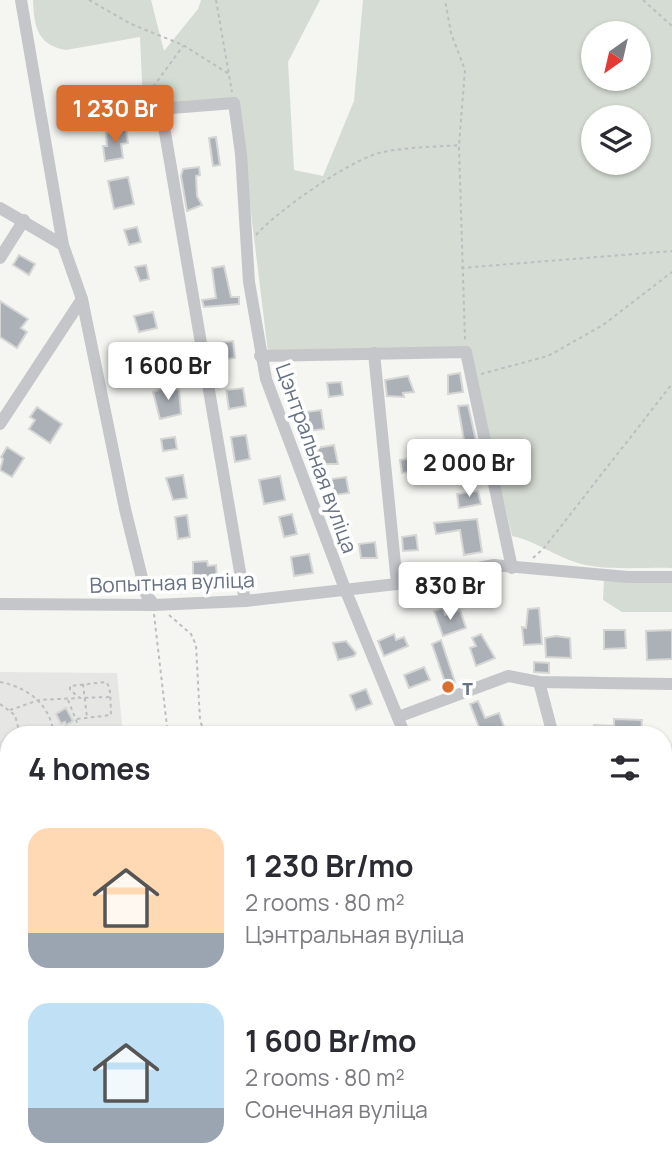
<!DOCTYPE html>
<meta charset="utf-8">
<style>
:root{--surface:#fff;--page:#f7f7f7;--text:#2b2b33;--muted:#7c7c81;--accent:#da6e2e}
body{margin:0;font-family:Manrope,sans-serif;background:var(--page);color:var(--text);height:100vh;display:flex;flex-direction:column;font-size:26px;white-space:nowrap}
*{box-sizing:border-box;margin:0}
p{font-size:23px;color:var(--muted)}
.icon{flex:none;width:38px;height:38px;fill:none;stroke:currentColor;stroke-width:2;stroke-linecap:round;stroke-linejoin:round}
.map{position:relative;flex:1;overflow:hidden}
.side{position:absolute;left:0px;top:726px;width:672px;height:450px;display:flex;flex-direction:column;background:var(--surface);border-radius:28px 28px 0 0;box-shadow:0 2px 5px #0004}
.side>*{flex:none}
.needle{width:46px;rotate:214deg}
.buttons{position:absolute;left:581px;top:21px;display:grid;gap:14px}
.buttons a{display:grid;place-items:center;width:70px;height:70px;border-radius:50%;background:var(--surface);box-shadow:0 2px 5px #0004;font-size:35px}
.price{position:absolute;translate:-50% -60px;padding:0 16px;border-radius:7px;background:#fff;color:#222;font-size:23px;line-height:46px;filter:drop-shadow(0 2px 4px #0008)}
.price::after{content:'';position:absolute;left:50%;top:42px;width:21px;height:16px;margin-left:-10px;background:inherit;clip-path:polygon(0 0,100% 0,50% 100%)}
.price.current{background:var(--accent);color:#fff}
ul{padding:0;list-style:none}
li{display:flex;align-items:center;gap:21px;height:175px;padding:0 28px}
li span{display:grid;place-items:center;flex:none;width:196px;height:140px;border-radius:21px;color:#555}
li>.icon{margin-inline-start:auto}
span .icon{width:84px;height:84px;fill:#fffc;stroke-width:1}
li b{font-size:30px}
h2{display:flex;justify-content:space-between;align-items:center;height:84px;padding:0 28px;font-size:30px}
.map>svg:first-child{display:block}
</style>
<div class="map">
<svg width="672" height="1175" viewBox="0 0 672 1175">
<rect width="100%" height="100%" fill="#f5f5f2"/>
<!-- built -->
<path fill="#e6e6e5" d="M0,672L117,673L123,735H9V853H0Z"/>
<!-- green -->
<g fill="#d5dcd3" fill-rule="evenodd">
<path d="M33,0H151L164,51L198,9L201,0H320L288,62L294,170L323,176L354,101L363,0H672V568C645,567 603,571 578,563C554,556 536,541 512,536L468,349L268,352L237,98L147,107L143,102L140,37L66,50C37,45 34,26 33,0ZM593,33H639V79H593ZM593,117H639V163H593Z"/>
<path d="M604,579L672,580V612H622L603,600Z"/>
</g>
<!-- building -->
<g fill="#acb1b8" stroke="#d6d7d5" stroke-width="2">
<path d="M110,91L112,102L106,104L107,110L96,112L95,93Z"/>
<path d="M126,129L128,143L121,144L123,158L105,161L103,146H107L106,133Z"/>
<path d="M216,137L220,165L213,166L209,138Z"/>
<path d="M199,167L200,175L196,176L197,196L202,205L187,211L181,176L183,169Z"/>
<path d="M128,177L134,204L114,209L108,181Z"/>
<path d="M137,227L141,242L129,245L124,230Z"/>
<path d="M19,255L35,264L29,275L13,265Z"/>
<path d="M146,265L149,279L140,281L135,267Z"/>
<path d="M224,266L231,297H239V304L204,307L202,300L216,298L212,268Z"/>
<path d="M0,301L28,319L21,328L27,332L17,348L0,337Z"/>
<path d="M153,312L157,328L139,332L134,316Z"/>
<path d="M233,341L235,358L219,360L217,343Z"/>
<path d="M158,357L161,369L145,372L144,367L140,368L139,361Z"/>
<path d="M460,373L463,392L448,394V375Z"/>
<path d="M408,376L414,392L403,393L404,397L387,396L385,380Z"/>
<path d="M341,382L343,395L329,397L327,383Z"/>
<path d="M169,386L179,390L181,414L160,419L153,392Z"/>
<path d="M243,388L246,406L229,409L226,390Z"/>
<path d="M468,405L478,450L462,453L460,441L464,440L458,406Z"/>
<path d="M37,407L62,424L50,443L29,429L35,420L30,417Z"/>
<path d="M321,410L324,429L309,431L306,412Z"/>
<path d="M246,435L250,459L235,462L231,437Z"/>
<path d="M175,437L177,449L163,451L161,439Z"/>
<path d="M334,445L338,464H323L317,448Z"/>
<path d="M7,447L24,458L12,477L0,470L3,459L1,457Z"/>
<path d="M421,456L424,470L402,473L400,460Z"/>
<path d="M183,475L187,498L173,500L166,478Z"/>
<path d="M280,476L285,500L264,504L259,480Z"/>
<path d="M346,477L349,493L334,495L331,479Z"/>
<path d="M478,491L481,504L459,508L457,494Z"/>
<path d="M292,514L297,534L284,537L279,517Z"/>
<path d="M187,515L190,537L178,539L175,517Z"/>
<path d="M477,519L482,552L464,555L460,530L436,534L434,523Z"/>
<path d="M416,535L418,550L403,551L402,537Z"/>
<path d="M375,542L377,558H361L359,544Z"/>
<path d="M309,554L313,573L294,576L291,557Z"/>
<path d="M207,561L208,566L216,565L217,579L204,580L205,587L193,588V562Z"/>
<path d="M443,608L445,615L460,610L466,628L443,636L434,611Z"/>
<path d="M539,608L542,644L524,645L522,627L526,628L528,609Z"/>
<path d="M604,630H625L626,648L604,649Z"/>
<path d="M672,630V659L647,660L646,631Z"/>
<path d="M394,634L396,640L404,637L408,646L384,656L378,641Z"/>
<path d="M481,634L495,658L476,666L470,648L476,646L472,638Z"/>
<path d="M556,636L570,638L571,658L546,657L545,638Z"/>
<path d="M441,640L455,682L446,685L432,644Z"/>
<path d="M346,641L356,653L354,656L338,660L333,643Z"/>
<path d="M534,662L549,663V673L534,672Z"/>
<path d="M424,667L430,680L409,688L404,675Z"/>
<path d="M366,689L372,704L356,710L350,695Z"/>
<path d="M478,701L485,718L499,713L507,735H497L495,730L482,735L470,704Z"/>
<path d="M66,708L73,721L66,725L65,722L61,724L56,714Z"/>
<path d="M614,719L642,720L641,735H594V725L614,726Z"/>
<path d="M665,844L672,874L663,877V845Z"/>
<path d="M7,1167H51L52,1175H8Z"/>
<path d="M268,1167H297L282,1175H264L262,1170Z"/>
</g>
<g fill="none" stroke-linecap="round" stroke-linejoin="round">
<!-- path -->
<g stroke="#bdbec1" stroke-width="2" stroke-dasharray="3.5 3.5" stroke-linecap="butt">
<path d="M89,0L131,24L183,45L229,74"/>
<path d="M216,0L232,92"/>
<path d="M643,0L672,26"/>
<path d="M145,98L183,46"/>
<path d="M459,147L465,340"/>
<path d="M256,235C277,211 352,158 383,152C408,147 434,147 459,145L465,70L451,33L445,0"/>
<path d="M461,268L672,251"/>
<path d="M481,374L548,356L603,325L672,272"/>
<path d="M533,558L544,548L672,384"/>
<path d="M154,614L168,735"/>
<path d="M169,615L191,634L196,645L200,720L205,735"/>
<path d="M0,682C29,688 50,704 54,735"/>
<path d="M83,684L87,717"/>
<path d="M68,700L82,735"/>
<path d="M0,704L15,715L20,735"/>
<path d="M10,710L39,700L79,698"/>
<path d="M77,719L111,715V713C110,704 112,688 106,682L70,686V690L80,698L110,697"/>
<path d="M23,735L53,730L81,732"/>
<path d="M0,752L9,743"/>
<path d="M0,780L9,824"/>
<path d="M0,850L9,849"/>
<path d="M0,860L9,864"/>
<path d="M0,905L9,902"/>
</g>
<!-- minor -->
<g stroke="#c4c6ca" stroke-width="12">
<path d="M21,0L63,245L82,299L125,509L146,594L154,605"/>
<path d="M161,109L245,601"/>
<path d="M146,110L234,103L241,154L249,282L266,379L345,589L405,735"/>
<path d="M0,208L63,245"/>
<path d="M0,258L24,220"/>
<path d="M374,353L397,584"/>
<path d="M260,356L466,352L512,568"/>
<path d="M0,424L82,299"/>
<path d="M0,604L154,605L245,601L397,584L494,565L628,577H672"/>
<path d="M539,682L553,735"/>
<path d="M398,717L508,676L539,682L672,684"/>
<path d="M663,765H672"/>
<path d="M0,1065L9,1064"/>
<path d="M663,1101L672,1112"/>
<path d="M0,1153L9,1152"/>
<path d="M66,1167L67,1175"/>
<path d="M201,1167L204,1175"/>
<path d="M447,1167L451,1175"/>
<path d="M575,1167L578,1175"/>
<path d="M301,1175L314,1167"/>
<path d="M545,1175L560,1167"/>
</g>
</g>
<!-- markers -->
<circle fill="#da6e2e" stroke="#fff" stroke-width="2.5" cx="448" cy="687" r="7"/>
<g text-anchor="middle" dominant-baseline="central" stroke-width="7" stroke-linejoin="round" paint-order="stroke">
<!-- street labels -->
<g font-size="21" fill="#667182" stroke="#fff">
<text transform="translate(317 458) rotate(70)">Цэнтральная вуліца</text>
<text transform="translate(172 582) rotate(-2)">Вопытная вуліца</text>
</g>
<!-- poi labels -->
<g font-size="21" font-weight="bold" fill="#667182" stroke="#fff" text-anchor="start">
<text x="462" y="687">т</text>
</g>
</g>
</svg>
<div class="buttons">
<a><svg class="needle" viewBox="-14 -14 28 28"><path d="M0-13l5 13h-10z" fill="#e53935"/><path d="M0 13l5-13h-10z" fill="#7c7c81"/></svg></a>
<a><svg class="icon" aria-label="layers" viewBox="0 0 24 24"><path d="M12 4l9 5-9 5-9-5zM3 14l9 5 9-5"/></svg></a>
</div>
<b class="price current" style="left:115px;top:145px">1 230 Br</b>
<b class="price" style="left:168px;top:402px">1 600 Br</b>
<b class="price" style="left:469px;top:499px">2 000 Br</b>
<b class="price" style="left:450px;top:622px">830 Br</b>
<section class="side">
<h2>4 homes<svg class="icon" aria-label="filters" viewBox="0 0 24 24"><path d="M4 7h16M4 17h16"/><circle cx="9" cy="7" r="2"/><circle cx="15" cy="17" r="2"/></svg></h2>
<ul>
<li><span style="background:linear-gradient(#ffd9b3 75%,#9aa5b1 0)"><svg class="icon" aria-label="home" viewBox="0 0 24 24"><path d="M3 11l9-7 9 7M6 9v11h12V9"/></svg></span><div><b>1 230 Br/mo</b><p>2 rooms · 80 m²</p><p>Цэнтральная вуліца</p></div></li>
<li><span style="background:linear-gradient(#bfe0f5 75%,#9aa5b1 0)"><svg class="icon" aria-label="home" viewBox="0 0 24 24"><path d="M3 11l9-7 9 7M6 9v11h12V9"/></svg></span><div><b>1 600 Br/mo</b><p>2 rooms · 80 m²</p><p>Сонечная вуліца</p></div></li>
</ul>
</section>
</div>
